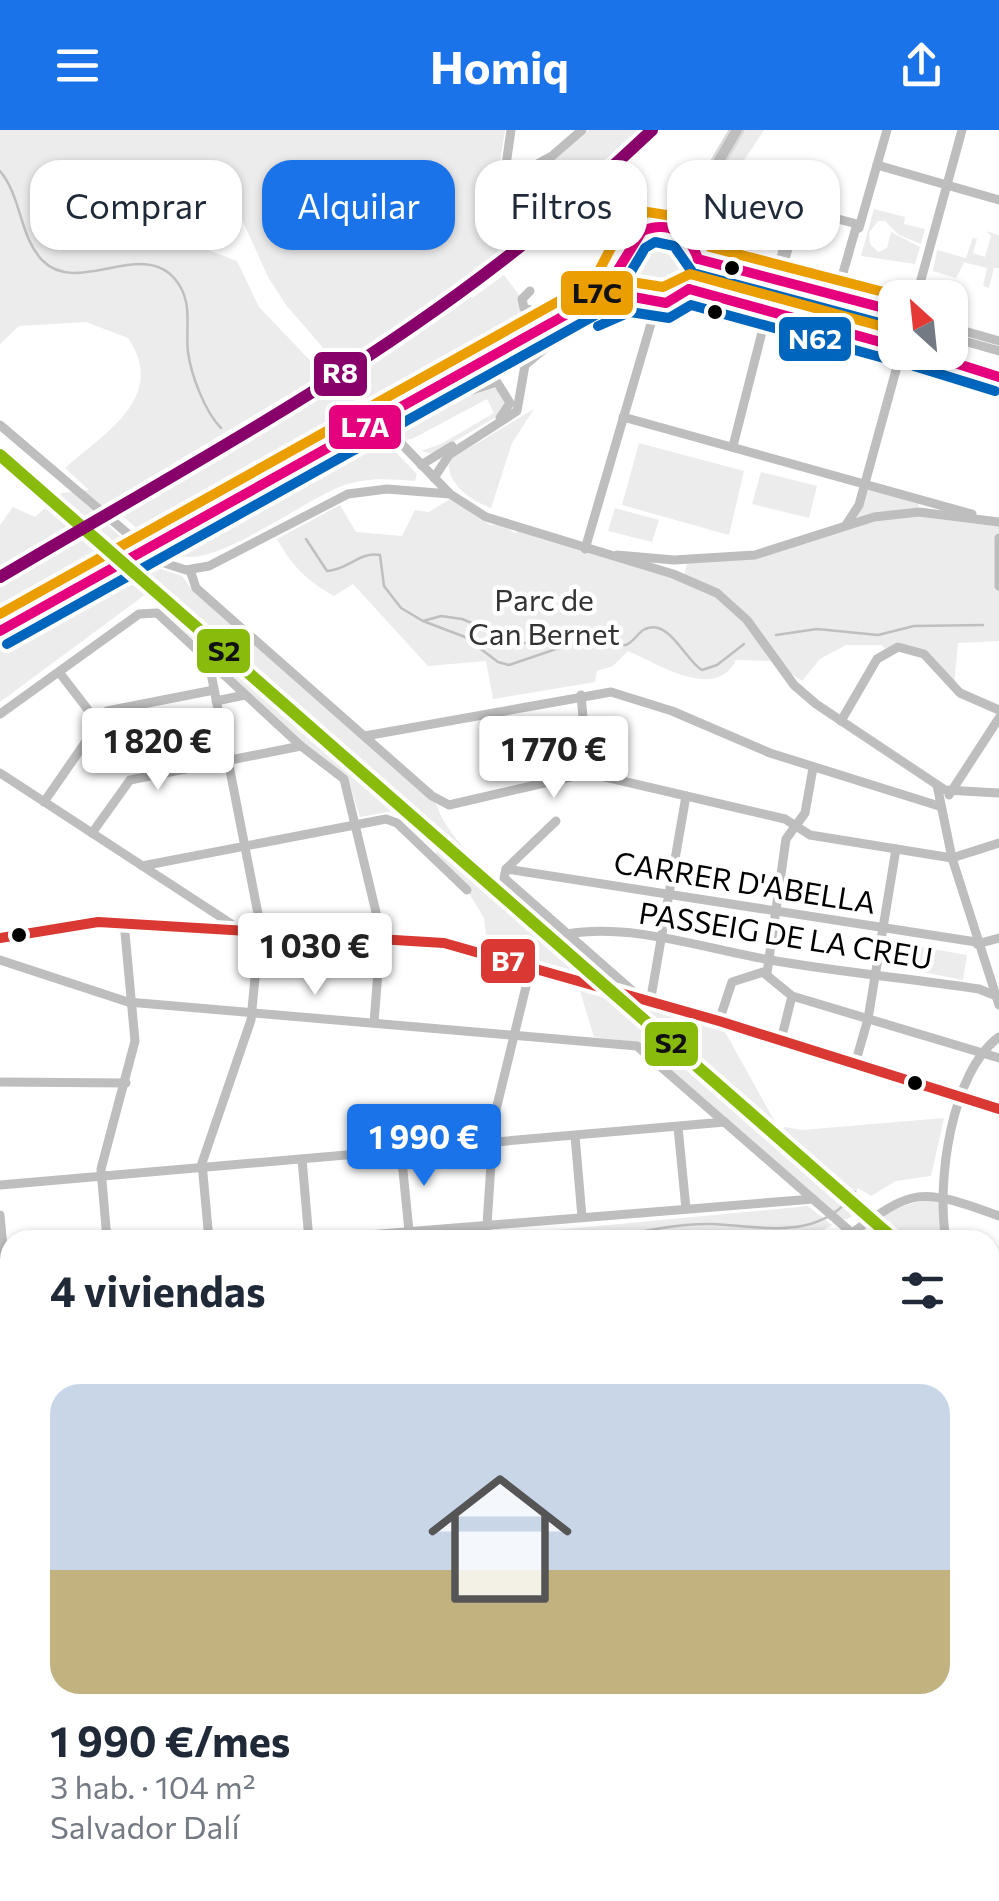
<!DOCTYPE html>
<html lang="es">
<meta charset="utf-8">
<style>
:root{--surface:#fff;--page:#f6f6f7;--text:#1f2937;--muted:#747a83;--accent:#1a73e8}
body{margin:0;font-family:Commissioner,sans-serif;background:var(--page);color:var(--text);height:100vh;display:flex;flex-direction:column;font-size:38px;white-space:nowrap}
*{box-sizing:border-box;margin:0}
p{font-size:32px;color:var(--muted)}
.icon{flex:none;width:55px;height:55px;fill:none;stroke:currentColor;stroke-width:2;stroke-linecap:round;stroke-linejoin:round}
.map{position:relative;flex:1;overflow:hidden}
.drawer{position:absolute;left:0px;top:1100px;width:1000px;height:672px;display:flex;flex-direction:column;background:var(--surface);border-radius:30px 30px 0 0;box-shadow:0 2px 8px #0004}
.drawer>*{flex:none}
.banner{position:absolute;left:30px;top:30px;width:940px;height:90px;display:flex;gap:20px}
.needle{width:65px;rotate:333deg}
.tools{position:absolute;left:878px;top:150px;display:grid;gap:20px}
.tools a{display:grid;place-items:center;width:90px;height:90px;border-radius:20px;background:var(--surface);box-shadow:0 2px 8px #0004;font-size:50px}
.price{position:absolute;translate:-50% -85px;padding:0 22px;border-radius:10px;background:#fff;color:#222;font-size:32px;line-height:65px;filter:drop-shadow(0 2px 5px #0008)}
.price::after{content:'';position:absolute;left:50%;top:60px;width:30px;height:22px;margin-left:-15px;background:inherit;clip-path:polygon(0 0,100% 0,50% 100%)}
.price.active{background:var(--accent);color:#fff}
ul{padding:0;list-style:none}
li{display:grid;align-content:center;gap:20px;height:530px;padding:0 50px}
li span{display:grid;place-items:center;height:310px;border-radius:30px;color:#555}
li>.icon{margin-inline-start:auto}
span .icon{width:180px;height:180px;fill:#fffc;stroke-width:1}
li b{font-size:42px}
h2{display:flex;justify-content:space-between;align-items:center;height:120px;padding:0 50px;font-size:42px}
.pill{padding:0 35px;border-radius:30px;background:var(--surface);box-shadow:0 2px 8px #0004;font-size:35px;line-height:90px}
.pill.active{background:var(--accent);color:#fff}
header{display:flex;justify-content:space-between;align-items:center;height:130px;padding:0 50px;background:var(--accent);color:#fff;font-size:45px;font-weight:700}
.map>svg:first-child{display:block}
</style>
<header><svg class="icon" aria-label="menu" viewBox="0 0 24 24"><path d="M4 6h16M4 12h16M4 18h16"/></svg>Homiq<svg class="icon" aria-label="share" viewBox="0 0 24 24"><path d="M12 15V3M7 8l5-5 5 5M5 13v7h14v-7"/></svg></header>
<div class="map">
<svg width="999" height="1771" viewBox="0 0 999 1771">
<rect width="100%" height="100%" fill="#fff"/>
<!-- green -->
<g fill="#ececec">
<path d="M0,0H505L499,39L511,52L526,51L589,0H644L496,131L338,235L286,175L268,147L220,41L82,67L56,82L67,109L203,118L237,131L259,177L323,244L0,437V395L13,377L35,387L62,363L89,360L65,338C105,303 168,267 128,208L86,192L19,196L0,214Z"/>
<path d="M738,0H764L731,50L710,127L691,99Z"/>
<path d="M874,79L905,87L904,94L925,99L921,114L899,105L885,91H878L869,103L870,114L878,122L887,118L891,102L920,117L915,134L861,126Z"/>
<path d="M986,101L999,105V138H994L989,158L983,156L987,138L959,131L964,133L956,148L933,141L937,120L966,128L973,108L977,109L973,123L985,127L991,106Z"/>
<circle cx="659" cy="135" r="33"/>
<path d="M504,145L540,193L380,282L346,245L468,163L472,168Z"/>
<path d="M780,153L895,185L892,210L774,178Z"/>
<path d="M337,250L370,288L150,410L117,381Z"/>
<path d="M484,256L501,260L505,273L501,284L433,324L421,321L441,314L494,283L487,269L412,309L403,310L397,300Z"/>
<path d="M534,279L512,313L491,378C470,370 446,354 449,330Z"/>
<path d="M383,309L417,344L415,351C391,349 369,347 345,355C307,367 210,443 177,424Z"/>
<path d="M639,313L744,341L729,405L622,375Z"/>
<path d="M761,342L817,356L809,388L752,374Z"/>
<path d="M864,353L919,374L918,379L999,392V511L958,513L954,556L924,524L887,520L881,515H846L820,529L802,551L773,531L736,530C716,572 658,534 628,521L613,536L597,541L595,552L493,569L486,531L428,536L353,454L334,466C307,451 292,436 277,409L340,375L356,402L402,406L415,380L429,382L450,369L490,395L502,394L515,403L520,400L684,447L688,429L754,425L845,396Z"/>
<path d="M615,378L659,390L652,412L608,401Z"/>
<path d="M102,390L155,437L182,446L194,462L437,675C448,723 578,820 620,854L606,852L117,423L109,432L146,464L0,572V442L4,447Z"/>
<path d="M154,472L393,681L360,687L348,648L299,611Z"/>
<path d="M437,720L580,844L487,814L484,788L467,760L435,727Z"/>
<path d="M921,817L967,825L963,850L917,841Z"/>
<path d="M580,861L601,863L832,1065L840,1055L645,883L647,872L719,891L780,1001L785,997L802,1000L944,988L931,1046L896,1051L871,1066L858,1058L856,1062L866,1071C858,1079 857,1088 841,1090L637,912L594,907Z"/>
<path d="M942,1065L946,1110H903L880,1089L893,1079Z"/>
<path d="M808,1076L832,1095L806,1110H503L504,1105Z"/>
<path d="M990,1276H999V1425L990,1429Z"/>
</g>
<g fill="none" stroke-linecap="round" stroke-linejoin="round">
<!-- stream -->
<g stroke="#bfbfbf" stroke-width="2.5">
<path d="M0,41C22,67 19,107 43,131C78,166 142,109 175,149C194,172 185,196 188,222C191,245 205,282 221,298"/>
<path d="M306,409L327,441C348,440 360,421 380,425L384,456L401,478L423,491L441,486L462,489L518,512L542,515H626C635,511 637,503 645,499C669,488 685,530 702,540L717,535L744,514"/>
<path d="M423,491L465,507L498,532L509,535L568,515"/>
<path d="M776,505L817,499L878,505L914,496L983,495"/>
<path d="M606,1110C640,1101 678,1093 713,1094C766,1097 820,1111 855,1062"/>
</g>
<!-- major-tunnel -->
<g stroke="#d9d9d9" stroke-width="10" stroke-dasharray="10 5" stroke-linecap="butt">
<path d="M0,501L161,413"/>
<path d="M0,511L172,420"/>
</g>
<!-- major casing -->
<g stroke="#dbdbdb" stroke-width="15">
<g id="major">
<path d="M689,108L694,73L737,0"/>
<path d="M622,138L629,158L652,172C706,176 714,102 660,96"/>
<path d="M161,413L603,164C620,147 617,124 632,108C643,96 674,89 694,73"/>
<path d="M172,420L608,173L637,166"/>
<path d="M0,1208V1260"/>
<path d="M0,1270H10"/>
<path d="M0,1324L10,1338"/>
<path d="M443,1762L448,1771"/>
</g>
</g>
<!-- minor -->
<g stroke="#bebebe" stroke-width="9">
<path d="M511,0L506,35L517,45L552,26L582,0"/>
<path d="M877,35L999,70"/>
<path d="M800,79L857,94L839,157L781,142Z"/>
<path d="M859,98L887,0"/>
<path d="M698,129L895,181"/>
<path d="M697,143L895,192"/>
<path d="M689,159L895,216"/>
<path d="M530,161L522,169L524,178L540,183L592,152L625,119"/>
<path d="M916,168L962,0"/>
<path d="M950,197L999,211"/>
<path d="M950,207L999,221"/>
<path d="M918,222L999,247"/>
<path d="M450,267L497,252L510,273L500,288"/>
<path d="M623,287L972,384"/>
<path d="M0,295L161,432L186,440L209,436L348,364L387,359L450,364"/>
<path d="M391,303L450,364L486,387L673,444L717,463L747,490L794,555L816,574L945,660L999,663"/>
<path d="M733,316L802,45"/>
<path d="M421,335L452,316"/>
<path d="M434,348L449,325L517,281L525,235L567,200"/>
<path d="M846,395L859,375L901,222"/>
<path d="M999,408V456"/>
<path d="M585,419L657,173"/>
<path d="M617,425L674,430L755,425L874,387L919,382L999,392"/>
<path d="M190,440L196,458L432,666L449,675L588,643L785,689L810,705L952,728L999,713"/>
<path d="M209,533L260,794L251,890L202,1033L209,1110"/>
<path d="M59,542L92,585L102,586"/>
<path d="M581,565L588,643"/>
<path d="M216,571L245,565"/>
<path d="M0,584L139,484L157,483L301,616L344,649L381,803L374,893"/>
<path d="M841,591L877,529L898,517L924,524L960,563L999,580"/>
<path d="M365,606L611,562L672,581L770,623L939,676"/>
<path d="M0,643L233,795"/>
<path d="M937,655L952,728L999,875"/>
<path d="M949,665L999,588"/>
<path d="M44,672L107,581L214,560"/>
<path d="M556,691L506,739L504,748L637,865"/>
<path d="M92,703L130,650L301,616"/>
<path d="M142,736L386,689L397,693L467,760"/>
<path d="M506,739L976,812"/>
<path d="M567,804C631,793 703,818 765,829C836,842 908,848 979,859L999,867"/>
<path d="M0,808L98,792L444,813L719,891L999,979"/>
<path d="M977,814L999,808"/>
<path d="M0,830L128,872L637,916L860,1110"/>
<path d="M764,843L792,866L781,910"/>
<path d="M767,843L786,709L805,683L813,638"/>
<path d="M792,866L999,928"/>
<path d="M650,873L686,666"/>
<path d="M719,891L732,852L763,842"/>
<path d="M855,934L868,889L896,719"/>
<path d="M0,952L126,953"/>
<path d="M678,997L686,1079"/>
<path d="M575,1006L582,1087"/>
<path d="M401,1021L409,1101"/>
<path d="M302,1029L309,1110"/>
<path d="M0,1055L725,992"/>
<path d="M0,1085L7,1162L0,1187"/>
<path d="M107,1110L101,1039L135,911L124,792"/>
<path d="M306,1110L813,1069"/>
<path d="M486,1110L494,988L531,836"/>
<path d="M842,1110C914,1059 914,1055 999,1086"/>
<path d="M946,1110C936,1053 951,942 999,907"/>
<path d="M990,1162L999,1161"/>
<path d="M990,1203L999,1213"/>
<path d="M990,1251L999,1265"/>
<path d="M990,1276H999"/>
<path d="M0,1428L10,1423"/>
<path d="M990,1429L999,1425"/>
<path d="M990,1463L999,1453"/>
<path d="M990,1479L999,1467"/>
<path d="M0,1520L10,1528"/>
<path d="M0,1552L10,1547"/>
<path d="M990,1613L999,1607"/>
<path d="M0,1671L10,1666"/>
<path d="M990,1677L999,1674"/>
<path d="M0,1732L9,1771"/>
<path d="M990,1747H999"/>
<path d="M235,1762L240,1771"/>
<path d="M424,1762L430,1771"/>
<path d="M679,1762L684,1771"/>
<path d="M698,1762L703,1771"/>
<path d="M780,1762L782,1771"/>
<path d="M910,1762L911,1771"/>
<path d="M959,1762V1771"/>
<path d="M50,1771L67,1762"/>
<path d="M114,1771L117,1762"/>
<path d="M326,1771L341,1762"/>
<path d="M494,1771L505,1762"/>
<path d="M554,1771L566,1762"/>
<path d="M847,1771L857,1762"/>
</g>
<!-- major -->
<use href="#major" stroke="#bebebe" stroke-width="10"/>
<!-- rail casing -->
<g stroke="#bebebe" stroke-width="6">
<path id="rail" d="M990,1223L999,1235"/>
</g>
<!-- rail -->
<use href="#rail" stroke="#fff" stroke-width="2.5" stroke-dasharray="8" stroke-linecap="butt"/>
<!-- bus-1 casing -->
<g stroke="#fff" stroke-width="18">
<g id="bus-1">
<path d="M698,129L895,181"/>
<path d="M689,159L895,216"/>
<path d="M593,182L628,166L666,173L689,159"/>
<path d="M920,222L999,247"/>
<path d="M0,501L603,164L642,101C669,90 689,103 698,129"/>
</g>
</g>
<!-- bus-2 casing -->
<g stroke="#fff" stroke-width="18">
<g id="bus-2">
<path d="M598,196L630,182L669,188L691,175L891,230"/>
<path d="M914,236L995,261"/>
<path d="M7,514L610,177L645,118L655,112L674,116L693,143L891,196"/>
</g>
</g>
<!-- bus-3 casing -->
<g stroke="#fff" stroke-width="18">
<g id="bus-3">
<path d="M586,168L625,151L663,157L690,144L895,200"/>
<path d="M0,484L593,152L621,99L647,82L686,88L710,117L899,166"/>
</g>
</g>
<!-- bus-4 casing -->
<g stroke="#fff" stroke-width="18">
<path id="bus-4" d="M0,808L98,792L444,813L719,891L999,979"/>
</g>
<!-- bus-1 -->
<use href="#bus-1" stroke="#e5007d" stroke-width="10"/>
<!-- bus-2 -->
<use href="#bus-2" stroke="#0065bd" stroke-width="10"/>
<!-- bus-3 -->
<use href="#bus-3" stroke="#eb9e00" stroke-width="10"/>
<!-- bus-4 -->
<use href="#bus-4" stroke="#da3832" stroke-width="10"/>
<!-- rail-1 casing -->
<g stroke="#fff" stroke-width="20">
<path id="rail-1" d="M0,325L895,1110"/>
</g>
<!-- rail-2 casing -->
<g stroke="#fff" stroke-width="20">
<path id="rail-2" d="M0,447C170,346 346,252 503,130C555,90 604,45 652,0"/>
</g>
<!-- rail-1 -->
<use href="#rail-1" stroke="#88bb0b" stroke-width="12"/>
<!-- rail-2 -->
<use href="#rail-2" stroke="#88006a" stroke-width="12"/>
</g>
<!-- markers -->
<g fill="#000" stroke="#fff" stroke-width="4">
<circle cx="732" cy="138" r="9"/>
<circle cx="715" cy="182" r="9"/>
<circle cx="19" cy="805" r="9"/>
<circle cx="915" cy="953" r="9"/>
</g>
<g text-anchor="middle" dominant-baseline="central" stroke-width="9" stroke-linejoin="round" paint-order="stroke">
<!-- park labels -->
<g font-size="30" fill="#333" stroke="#fff">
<text x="544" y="468">Parc de<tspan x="544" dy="34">Can Bernet</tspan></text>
</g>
<!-- street labels -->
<g font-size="30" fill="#000" stroke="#fff">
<text transform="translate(745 751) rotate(9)">CARRER D'ABELLA</text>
<text transform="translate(786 804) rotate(9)">PASSEIG DE LA CREU</text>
</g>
</g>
<g stroke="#fff" stroke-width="4">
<rect x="559" y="139" width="76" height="48" rx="10" fill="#eb9e00"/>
<rect x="777" y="185" width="76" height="48" rx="10" fill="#0065bd"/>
<rect x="312" y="220" width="57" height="48" rx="10" fill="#88006a"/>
<rect x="327" y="273" width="76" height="48" rx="10" fill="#e5007d"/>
<rect x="195" y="497" width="57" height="48" rx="10" fill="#88bb0b"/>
<rect x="479" y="807" width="58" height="48" rx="10" fill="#da3832"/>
<rect x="643" y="890" width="57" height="48" rx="10" fill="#88bb0b"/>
</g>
<g font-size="28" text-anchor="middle" font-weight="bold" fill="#fff">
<text x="815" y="219">N62</text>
<text x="340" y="253">R8</text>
<text x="365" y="307">L7A</text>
<text x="508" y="841">B7</text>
</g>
<g font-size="28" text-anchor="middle" font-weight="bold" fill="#111">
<text x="597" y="173">L7C</text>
<text x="224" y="531">S2</text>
<text x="671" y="923">S2</text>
</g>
</svg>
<div class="tools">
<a><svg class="needle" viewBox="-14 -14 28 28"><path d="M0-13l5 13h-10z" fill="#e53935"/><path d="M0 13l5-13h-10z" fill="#747a83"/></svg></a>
</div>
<b class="price" style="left:158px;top:663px">1 820 €</b>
<b class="price" style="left:554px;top:671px">1 770 €</b>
<b class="price" style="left:315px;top:868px">1 030 €</b>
<b class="price active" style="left:424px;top:1059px">1 990 €</b>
<div class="banner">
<a class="pill">Comprar</a>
<a class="pill active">Alquilar</a>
<a class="pill">Filtros</a>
<a class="pill">Nuevo</a>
</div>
<section class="drawer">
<h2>4 viviendas<svg class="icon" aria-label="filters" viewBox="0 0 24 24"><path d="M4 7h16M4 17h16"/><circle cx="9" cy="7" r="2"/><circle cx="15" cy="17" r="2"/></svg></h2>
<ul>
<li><span style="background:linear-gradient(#c9d6e8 60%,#c2b280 0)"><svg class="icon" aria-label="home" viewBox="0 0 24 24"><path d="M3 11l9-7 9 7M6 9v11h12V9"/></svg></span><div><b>1 990 €/mes</b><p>3 hab. · 104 m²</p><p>Salvador Dalí</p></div></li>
</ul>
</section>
</div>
